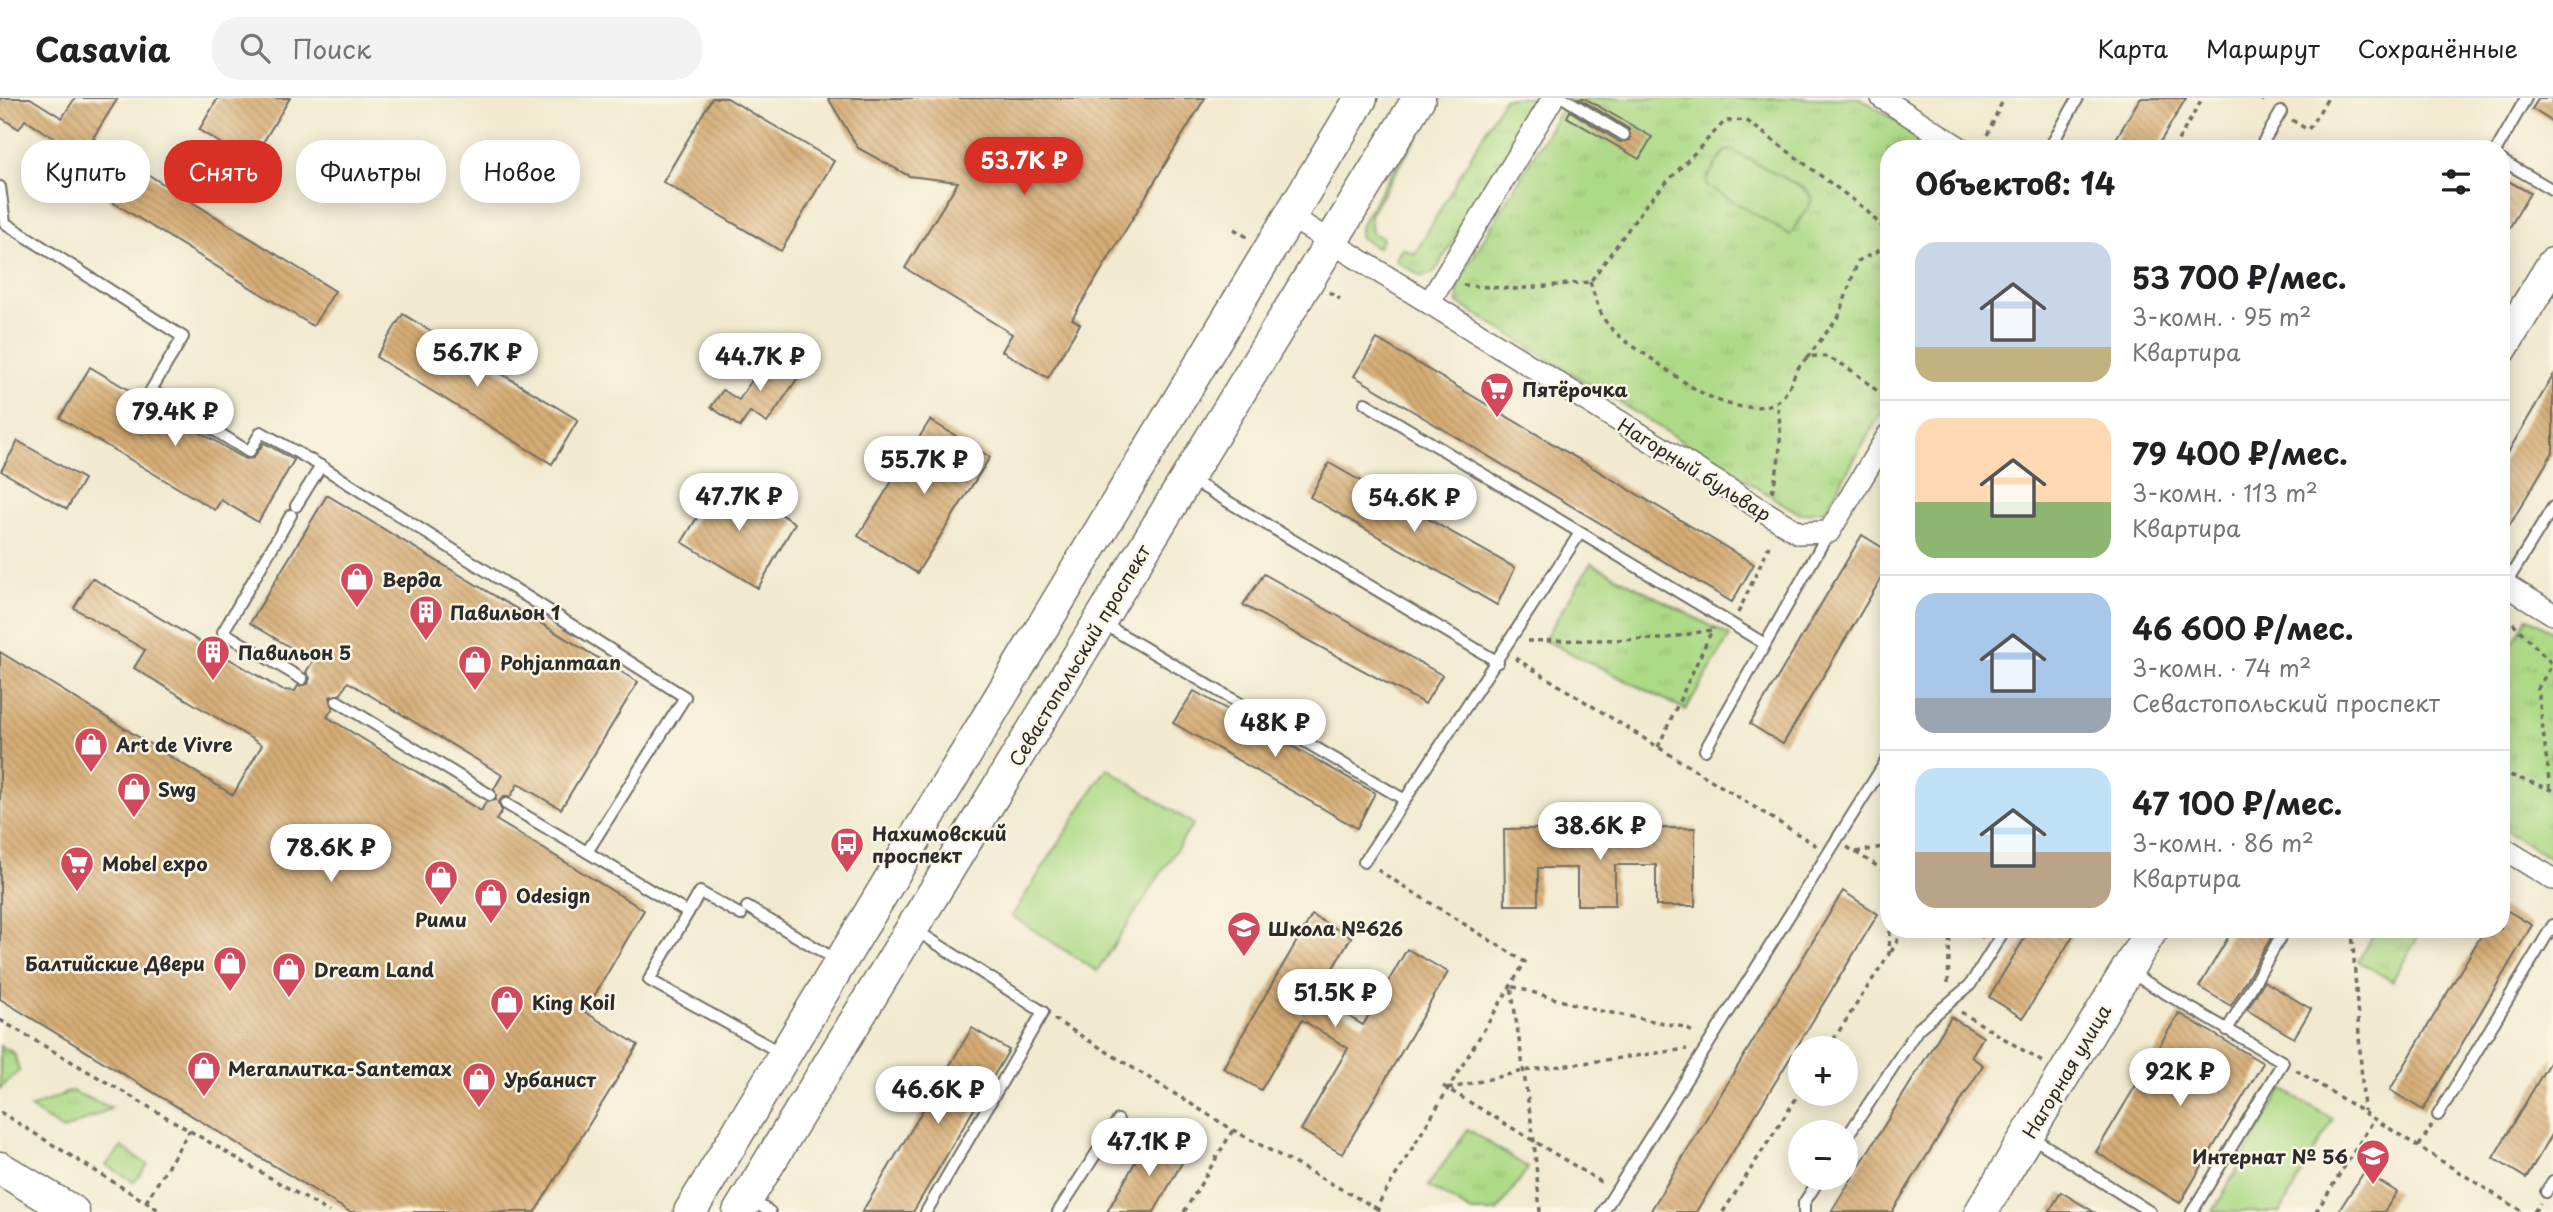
<!DOCTYPE html>
<html lang="ru">
<meta charset="utf-8">
<style>
:root{--surface:#fff;--page:#f2f2f2;--text:#202124;--muted:#757577;--line:#e0e0e0;--accent:#d93025}
body{margin:0;font-family:"Playpen Sans",sans-serif;background:var(--page);color:var(--text);height:100vh;display:flex;flex-direction:column;font-size:26px;white-space:nowrap}
*{box-sizing:border-box;margin:0}
p{font-size:23px;color:var(--muted)}
.icon{flex:none;width:38px;height:38px;fill:none;stroke:currentColor;stroke-width:2;stroke-linecap:round;stroke-linejoin:round}
.map{position:relative;flex:1;overflow:hidden}
.panel{position:absolute;left:1880px;top:42px;width:630px;height:798px;display:flex;flex-direction:column;background:var(--surface);border-radius:28px;box-shadow:0 4px 18px #0003}
.panel>*{flex:none}
.top-card{position:absolute;left:21px;top:42px;width:665px;height:63px;display:flex;gap:14px}
.buttons{position:absolute;left:1788px;top:938px;display:grid;gap:14px}
.buttons a{display:grid;place-items:center;width:70px;height:70px;border-radius:50%;background:var(--surface);box-shadow:0 4px 18px #0003;font-size:35px}
.price{position:absolute;translate:-50% -60px;padding:0 16px;border-radius:24px;background:#fff;color:#222;font-size:23px;line-height:46px;filter:drop-shadow(0 2px 4px #0008)}
.price::after{content:'';position:absolute;left:50%;top:42px;width:21px;height:16px;margin-left:-10px;background:inherit;clip-path:polygon(0 0,100% 0,50% 100%)}
.price.active{background:var(--accent);color:#fff}
ul{padding:0;list-style:none}
li{display:flex;align-items:center;gap:21px;height:175px;padding:0 35px}
li+li{border-top:2px solid var(--line)}
li span{display:grid;place-items:center;flex:none;width:196px;height:140px;border-radius:21px;color:#555}
li>.icon{margin-inline-start:auto}
span .icon{width:84px;height:84px;fill:#fffc;stroke-width:1}
li b{font-size:30px}
h2{display:flex;justify-content:space-between;align-items:center;height:84px;padding:0 35px;font-size:30px}
.pill{padding:0 24px;border-radius:28px;background:var(--surface);box-shadow:0 4px 18px #0003;font-size:24px;line-height:63px}
.pill.active{background:var(--accent);color:#fff}
header{display:flex;align-items:center;gap:42px;box-sizing:border-box;height:98px;padding:0 35px;background:var(--surface);border-bottom:2px solid var(--line)}
header strong{font-size:33px}
nav{display:flex;gap:38px;margin-inline-start:auto;font-size:24px}
.search{width:490px;height:63px;background:var(--page);display:flex;align-items:center;gap:18px;box-sizing:border-box;padding:0 24px;border-radius:28px;color:var(--muted);font-size:26px}
.map>svg:first-child{display:block}
</style>
<header>
<strong>Casavia</strong>
<div class="search"><svg class="icon" aria-label="search" viewBox="0 0 24 24"><circle cx="10" cy="10" r="6"/><path d="M15 15l6 6"/></svg>Поиск</div>
<nav><a>Карта</a><a>Маршрут</a><a>Сохранённые</a></nav>
</header>
<div class="map">
<svg width="2553" height="1114" viewBox="0 0 2553 1114">
<defs>
<pattern id="grass-tufts" width="24" height="20" patternUnits="userSpaceOnUse" patternTransform="scale(1.75)"><rect width="24" height="20" fill="#adda87"/><path d="M3 7l-1-3M5 7V3M7 7l1-3M15 17l-1-3M17 17v-4M19 17l1-3" fill="none" stroke="#95bb75"/></pattern>
<pattern id="building-back-hatch" width="6" height="6" patternUnits="userSpaceOnUse" patternTransform="scale(1.75)"><rect width="6" height="6" fill="#d6ad76"/><path d="M-1 5l2 2M0 0l6 6M5-1l2 2" fill="none" stroke="#ae8d61"/></pattern>
</defs>
<rect width="100%" height="100%" fill="#fcf5e5"/>
<filter id="ink" filterUnits="userSpaceOnUse"><feTurbulence type="fractalNoise" baseFrequency=".0143" numOctaves="2"/><feDisplacementMap in="SourceGraphic" scale="14" xChannelSelector="R" yChannelSelector="G"/><feConvolveMatrix kernelMatrix="1 2 1 2 8 2 1 2 1" color-interpolation-filters="sRGB"/></filter>
<filter id="wash" filterUnits="userSpaceOnUse"><feTurbulence type="fractalNoise" baseFrequency=".00686" numOctaves="4" result="noise"/><feDisplacementMap in="SourceGraphic" scale="28" xChannelSelector="R" yChannelSelector="G"/><feGaussianBlur stdDeviation="1.57" result="paint"/><feColorMatrix in="noise" values="0 0 0 0 0 0 0 0 0 0 0 0 0 0 0 0 0 1.4 0 .05"/><feComposite in="paint" operator="in"/></filter>
<g filter="url(#wash)">
<rect width="100%" height="100%" fill="#f1ead0"/>
<!-- grass -->
<g fill="url(#grass-tufts)" stroke="#6c8259" stroke-width="2">
<path d="M1435,0H1441L1370,117L1372,135L1383,140L1377,150L1360,139V129Z"/>
<path d="M1504,0H1540L1434,175L1422,179L1395,162L1402,150L1415,156Z"/>
<path d="M1568,0H1860L1941,51H1888V303L1825,412L1800,416L1458,205V184Z"/>
<path d="M1591,465L1730,538L1686,612L1544,542Z"/>
<path d="M2528,519L2553,534V762L2501,730V564Z"/>
<path d="M2377,831H2423L2392,883L2358,863Z"/>
<path d="M0,948L14,955L19,973L0,991Z"/>
<path d="M71,993L112,1010L63,1032L30,1010Z"/>
<path d="M1468,1031L1528,1070L1497,1114H1472L1428,1088Z"/>
<path d="M122,1049L148,1067L134,1084L106,1067Z"/>
</g>
<!-- garden -->
<g fill="#adda87" stroke="#6c8259" stroke-width="2">
<path d="M1731,52L1807,92L1812,102L1790,137L1707,88V80L1724,54Z"/>
<path d="M1107,670L1193,726L1097,873L1012,818Z"/>
<path d="M2282,991L2333,1021L2280,1114H2213Z"/>
</g>
<g id="blocks">
<!-- building -->
<g fill="url(#building-back-hatch)" fill-rule="evenodd">
<path d="M0,0H30L62,20L75,0H118L93,40L97,43L86,60L25,22L19,31L0,19Z"/>
<path d="M218,0H290L251,64L199,32Z"/>
<path d="M712,0H727L834,63L781,153L663,84Z"/>
<path d="M828,0H1205L1072,221L1080,226L1048,280L1002,253L1012,236L905,170L958,84L909,78L858,50Z"/>
<path d="M1579,0H1584L1652,39L1639,61L1567,19L1570,13L1620,44L1630,42L1629,31Z"/>
<path d="M2140,0H2186L2156,51H2110Z"/>
<path d="M2539,0H2553V24L2532,11Z"/>
<path d="M128,64L335,193L313,228L106,100Z"/>
<path d="M2501,79L2530,95L2501,144Z"/>
<path d="M403,216L578,322L552,366L376,259Z"/>
<path d="M1377,241L1754,466L1732,504L1354,278Z"/>
<path d="M770,255L801,275L767,325L750,314L740,329L711,309L723,292L739,302Z"/>
<path d="M90,269L245,361L253,360L264,345L294,362L258,424L221,402L215,412L60,320Z"/>
<path d="M2553,278V354L2501,442V366Z"/>
<path d="M930,322L990,359L917,475L858,438Z"/>
<path d="M18,343L84,381L67,411L1,373Z"/>
<path d="M1329,365L1515,470L1497,507L1310,399Z"/>
<path d="M722,379L795,425L758,490L682,444Z"/>
<path d="M327,397L638,584L561,711L518,686L510,699H503L498,705L502,713L496,722L644,812L585,914L638,947L535,1114H350L0,901V554L233,697L262,647L134,570L145,552L74,510L92,480L282,592L295,593L298,588L308,586L310,580L306,574L313,563L250,525ZM348,584L502,677L494,691L496,702L486,704L481,713L327,619L333,610L330,599L341,596Z"/>
<path d="M1862,437L1888,453V469L1783,646L1750,626Z"/>
<path d="M1264,476L1442,577L1425,606L1243,507Z"/>
<path d="M1194,593L1375,695L1357,730L1173,625Z"/>
<path d="M1695,730V808H1656V767H1615V807H1577V770H1538V807H1505L1504,731Z"/>
<path d="M1843,793L1878,816L1696,1114H1650Z"/>
<path d="M2501,809L2532,827L2423,1012L2390,992L2485,831H2501Z"/>
<path d="M1312,817L1351,839L1316,899L1363,927L1407,851L1448,874L1342,1056L1301,1032L1348,950L1302,922L1261,992L1223,970Z"/>
<path d="M2030,831H2077L2023,920L1989,899Z"/>
<path d="M2233,831H2276L2231,908L2199,889Z"/>
<path d="M2264,883L2311,911L2294,940L2247,912Z"/>
<path d="M2179,915L2263,965L2180,1105L2096,1054Z"/>
<path d="M1951,919L1983,939L1971,959L1983,967L1892,1114H1831Z"/>
<path d="M972,930L1009,952L913,1114H862Z"/>
<path d="M2553,958V1035L2526,1080L2493,1060Z"/>
<path d="M1151,1036L1187,1056L1154,1114H1107Z"/>
<path d="M2364,1074L2397,1094L2384,1114H2338Z"/>
<path d="M2061,1094L2094,1114H2049Z"/>
</g>
</g>
</g>
<g filter="url(#ink)">
<use href="#blocks" fill-opacity="0" stroke="#706e65" stroke-width="2"/>
<g fill="none" stroke-linecap="round" stroke-linejoin="round">
<!-- lane casing -->
<g stroke="#706e65" stroke-width="14">
<g id="lane">
<path d="M1564,0L1624,37"/>
<path d="M2049,51L2078,0"/>
<path d="M2259,51L2281,14"/>
<path d="M2497,51L2526,0"/>
<path d="M2501,62L2553,92"/>
<path d="M0,89L5,125L183,239L151,292L249,354L261,334L321,368"/>
<path d="M1365,305L1765,546"/>
<path d="M1190,381L1498,564"/>
<path d="M296,408L321,368L685,599L587,754L506,706"/>
<path d="M291,417L223,534L302,581"/>
<path d="M2505,487L2553,409"/>
<path d="M1102,525L1405,702"/>
<path d="M337,603L490,697"/>
<path d="M1705,652L1829,434"/>
<path d="M587,754L688,815"/>
<path d="M1364,764L1580,435"/>
<path d="M747,809L838,863"/>
<path d="M741,817L700,794L649,882L783,956"/>
<path d="M914,831L1043,914L926,1114"/>
<path d="M2129,874L2283,964L2192,1114"/>
<path d="M2227,932L2285,831"/>
<path d="M2438,1017L2553,827"/>
<path d="M2030,1038L2150,1114"/>
<path d="M1846,1040L1918,931L1970,887L2005,831"/>
<path d="M2546,1094L2553,1083"/>
<path d="M750,1101L770,1114"/>
<path d="M1058,1114L1118,1022"/>
<path d="M1603,1114L1888,660"/>
<path d="M1804,1114V1105L1820,1080"/>
</g>
</g>
<!-- street casing -->
<g stroke="#706e65" stroke-width="24">
<g id="street">
<path d="M1882,0L1962,51"/>
<path d="M1291,119L1799,435L1829,434L1888,337"/>
<path d="M1429,205L1553,0"/>
<path d="M2501,484L2553,516"/>
<path d="M2501,749L2553,781"/>
</g>
</g>
<!-- secondary casing -->
<g stroke="#706e65" stroke-width="35">
<g id="secondary">
<path d="M2501,251L2553,166"/>
<path d="M0,1070L73,1114"/>
<path d="M690,1114L1361,0"/>
<path d="M739,1114L1419,0"/>
<path d="M1981,1114L2152,831"/>
</g>
</g>
<!-- path -->
<g stroke="#706e65" stroke-width="3.5" stroke-dasharray="5 5" stroke-linecap="butt">
<path d="M2260,0L2268,5"/>
<path d="M2292,22L2308,32L2328,0"/>
<path d="M1983,46L2004,0"/>
<path d="M2173,51L2203,0"/>
<path d="M1234,131L1247,139"/>
<path d="M1590,184C1595,199 1599,216 1609,228C1620,241 1638,251 1652,261C1686,285 1726,320 1772,306C1795,299 1791,259 1816,258C1840,257 1870,288 1888,302"/>
<path d="M1463,187L1514,191L1590,184L1648,104L1725,23L1746,22L1864,110L1888,135"/>
<path d="M1329,194L1340,201"/>
<path d="M1807,260L1839,218L1858,163L1888,148"/>
<path d="M1772,394C1780,363 1783,337 1777,305"/>
<path d="M1738,515L1769,448"/>
<path d="M2513,525L2552,566"/>
<path d="M1527,543L1662,541L1711,532"/>
<path d="M1515,560L1817,748"/>
<path d="M1658,649L1713,530"/>
<path d="M2501,674L2553,692"/>
<path d="M2550,691L2538,590L2552,567"/>
<path d="M1847,749L1888,775"/>
<path d="M1856,754L1888,748"/>
<path d="M1971,831L1984,840"/>
<path d="M2352,831L2364,1013"/>
<path d="M1891,854L1904,831"/>
<path d="M1948,885L1950,831"/>
<path d="M1961,914L2044,965"/>
<path d="M1054,921L1233,1032L1376,1110L1525,864L1376,771"/>
<path d="M0,922L329,1114"/>
<path d="M1828,950L1889,856L1890,831"/>
<path d="M2296,972L2523,1114"/>
<path d="M1443,988L1603,1085"/>
<path d="M1448,991L1523,973L1687,951"/>
<path d="M0,1014L162,1114"/>
<path d="M2419,1048L2432,1027"/>
<path d="M146,1104L190,1032"/>
<path d="M1376,1110L1383,1114"/>
<path d="M1184,1114L1233,1032"/>
<path d="M1540,1114L1534,1043L1511,888L1591,911L1684,929L1696,936"/>
<path d="M1723,1114L1801,993"/>
<path d="M2316,1114L2375,1020"/>
<path d="M2534,1114L2540,1105"/>
</g>
<!-- lane -->
<use href="#lane" stroke="#fff" stroke-width="10"/>
<!-- street -->
<use href="#street" stroke="#fff" stroke-width="21"/>
<!-- secondary -->
<use href="#secondary" stroke="#fff" stroke-width="32"/>
</g>
</g>
<!-- icons -->
<defs>
<g id="supermarket-pin" transform="scale(1.75)"><path d="M0 17L-7.5 6A9.5 9.5 0 1 1 7.5 6Z" fill="#d1495b" stroke="#fcf5e5"/><path d="M-6-5.5h2.5l.6 2H6L4.5 2H-2.5L-4.4-4H-6ZM-1.5 3.2a1.3 1.3 0 1 0 .1 0ZM3 3.2a1.3 1.3 0 1 0 .1 0Z" fill="#fff"/></g>
<g id="shop-pin" transform="scale(1.75)"><path d="M0 17L-7.5 6A9.5 9.5 0 1 1 7.5 6Z" fill="#d1495b" stroke="#fcf5e5"/><path d="M-5-2.5h2.3a2.7 3.5 0 0 1 5.4 0H5L5.5 6h-11ZM-1.5-2.5h3a1.5 2.3 0 0 0-3 0Z" fill="#fff"/></g>
<g id="building-pin" transform="scale(1.75)"><path d="M0 17L-7.5 6A9.5 9.5 0 1 1 7.5 6Z" fill="#d1495b" stroke="#fcf5e5"/><path d="M-4-6H4V6H1V3H-1V6H-4ZM-2.5-4.3h1.7v1.8h-1.7ZM.8-4.3h1.7v1.8H.8ZM-2.5-1h1.7V.8h-1.7ZM.8-1h1.7V.8H.8Z" fill="#fff"/></g>
<g id="bus-pin" transform="scale(1.75)"><path d="M0 17L-7.5 6A9.5 9.5 0 1 1 7.5 6Z" fill="#d1495b" stroke="#fcf5e5"/><path d="M-5-6H5V4H4V6H2V4H-2V6H-4V4H-5ZM-3.5-4V0h7V-4ZM-3.5 1.2v1.5H-2V1.2ZM2 1.2v1.5H3.5V1.2Z" fill="#fff"/></g>
<g id="school-pin" transform="scale(1.75)"><path d="M0 17L-7.5 6A9.5 9.5 0 1 1 7.5 6Z" fill="#d1495b" stroke="#fcf5e5"/><path d="M0-5L7-2L0 1L-7-2ZM-4 1L0 2.5L4 1V4Q0 6-4 4Z" fill="#fff"/></g>
</defs>
<g fill-rule="evenodd">
<use href="#supermarket-pin" x="1497" y="291"/>
<use href="#shop-pin" x="357" y="481"/>
<use href="#building-pin" x="426" y="514"/>
<use href="#building-pin" x="213" y="554"/>
<use href="#shop-pin" x="475" y="564"/>
<use href="#shop-pin" x="91" y="646"/>
<use href="#shop-pin" x="134" y="691"/>
<use href="#bus-pin" x="847" y="746"/>
<use href="#supermarket-pin" x="77" y="765"/>
<use href="#shop-pin" x="441" y="779"/>
<use href="#shop-pin" x="491" y="797"/>
<use href="#school-pin" x="1244" y="830"/>
<use href="#shop-pin" x="230" y="865"/>
<use href="#shop-pin" x="289" y="871"/>
<use href="#shop-pin" x="507" y="904"/>
<use href="#shop-pin" x="204" y="970"/>
<use href="#shop-pin" x="479" y="981"/>
<use href="#school-pin" x="2373" y="1058"/>
</g>
<g text-anchor="middle" dominant-baseline="central" stroke-width="5" stroke-linejoin="round" paint-order="stroke">
<!-- poi labels -->
<g font-size="19" font-weight="bold" fill="#2b2b2b" stroke="#fcf5e5" text-anchor="start">
<text x="1522" y="291">Пятёрочка</text>
<text x="382" y="481">Верда</text>
<text x="450" y="514">Павильон 1</text>
<text x="238" y="554">Павильон 5</text>
<text x="500" y="564">Pohjanmaan</text>
<text x="116" y="646">Art de Vivre</text>
<text x="158" y="691">Swg</text>
<text x="872" y="735">Нахимовский<tspan x="872" dy="22">проспект</tspan></text>
<text x="102" y="765">Mobel expo</text>
<text x="516" y="797">Odesign</text>
<text x="441" y="821" text-anchor="middle">Рими</text>
<text x="1268" y="830">Школа №626</text>
<text x="205" y="865" text-anchor="end">Балтийские Двери</text>
<text x="314" y="871">Dream Land</text>
<text x="532" y="904">King Koil</text>
<text x="228" y="970">Мегаплитка-Santemax</text>
<text x="504" y="981">Урбанист</text>
<text x="2348" y="1058" text-anchor="end">Интернат № 56</text>
</g>
<!-- street labels -->
<g font-size="19" fill="#2b2b2b" stroke="#fcf5e5">
<text transform="translate(1695 371) rotate(32)">Нагорный бульвар</text>
<text transform="translate(1079 557) rotate(-59)">Севастопольский проспект</text>
<text transform="translate(2066 973) rotate(-59)">Нагорная улица</text>
</g>
</g>
</svg>
<div class="buttons">
<a>+</a>
<a>−</a>
</div>
<b class="price active" style="left:1024px;top:99px">53.7K ₽</b>
<b class="price" style="left:477px;top:291px">56.7K ₽</b>
<b class="price" style="left:760px;top:295px">44.7K ₽</b>
<b class="price" style="left:175px;top:350px">79.4K ₽</b>
<b class="price" style="left:924px;top:398px">55.7K ₽</b>
<b class="price" style="left:739px;top:435px">47.7K ₽</b>
<b class="price" style="left:1414px;top:436px">54.6K ₽</b>
<b class="price" style="left:1275px;top:661px">48K ₽</b>
<b class="price" style="left:1600px;top:764px">38.6K ₽</b>
<b class="price" style="left:331px;top:786px">78.6K ₽</b>
<b class="price" style="left:1335px;top:931px">51.5K ₽</b>
<b class="price" style="left:2180px;top:1010px">92K ₽</b>
<b class="price" style="left:938px;top:1028px">46.6K ₽</b>
<b class="price" style="left:1149px;top:1080px">47.1K ₽</b>
<div class="top-card">
<a class="pill">Купить</a>
<a class="pill active">Снять</a>
<a class="pill">Фильтры</a>
<a class="pill">Новое</a>
</div>
<section class="panel">
<h2>Объектов: 14<svg class="icon" aria-label="filters" viewBox="0 0 24 24"><path d="M4 7h16M4 17h16"/><circle cx="9" cy="7" r="2"/><circle cx="15" cy="17" r="2"/></svg></h2>
<ul>
<li><span style="background:linear-gradient(#c9d6e8 75%,#c2b280 0)"><svg class="icon" aria-label="home" viewBox="0 0 24 24"><path d="M3 11l9-7 9 7M6 9v11h12V9"/></svg></span><div><b>53 700 ₽/мес.</b><p>3-комн. · 95 m²</p><p>Квартира</p></div></li>
<li><span style="background:linear-gradient(#ffd9b3 60%,#8fb573 0)"><svg class="icon" aria-label="home" viewBox="0 0 24 24"><path d="M3 11l9-7 9 7M6 9v11h12V9"/></svg></span><div><b>79 400 ₽/мес.</b><p>3-комн. · 113 m²</p><p>Квартира</p></div></li>
<li><span style="background:linear-gradient(#a9c7e8 75%,#9aa5b1 0)"><svg class="icon" aria-label="home" viewBox="0 0 24 24"><path d="M3 11l9-7 9 7M6 9v11h12V9"/></svg></span><div><b>46 600 ₽/мес.</b><p>3-комн. · 74 m²</p><p>Севастопольский проспект</p></div></li>
<li><span style="background:linear-gradient(#bfe0f5 60%,#b9a48a 0)"><svg class="icon" aria-label="home" viewBox="0 0 24 24"><path d="M3 11l9-7 9 7M6 9v11h12V9"/></svg></span><div><b>47 100 ₽/мес.</b><p>3-комн. · 86 m²</p><p>Квартира</p></div></li>
</ul>
</section>
</div>
